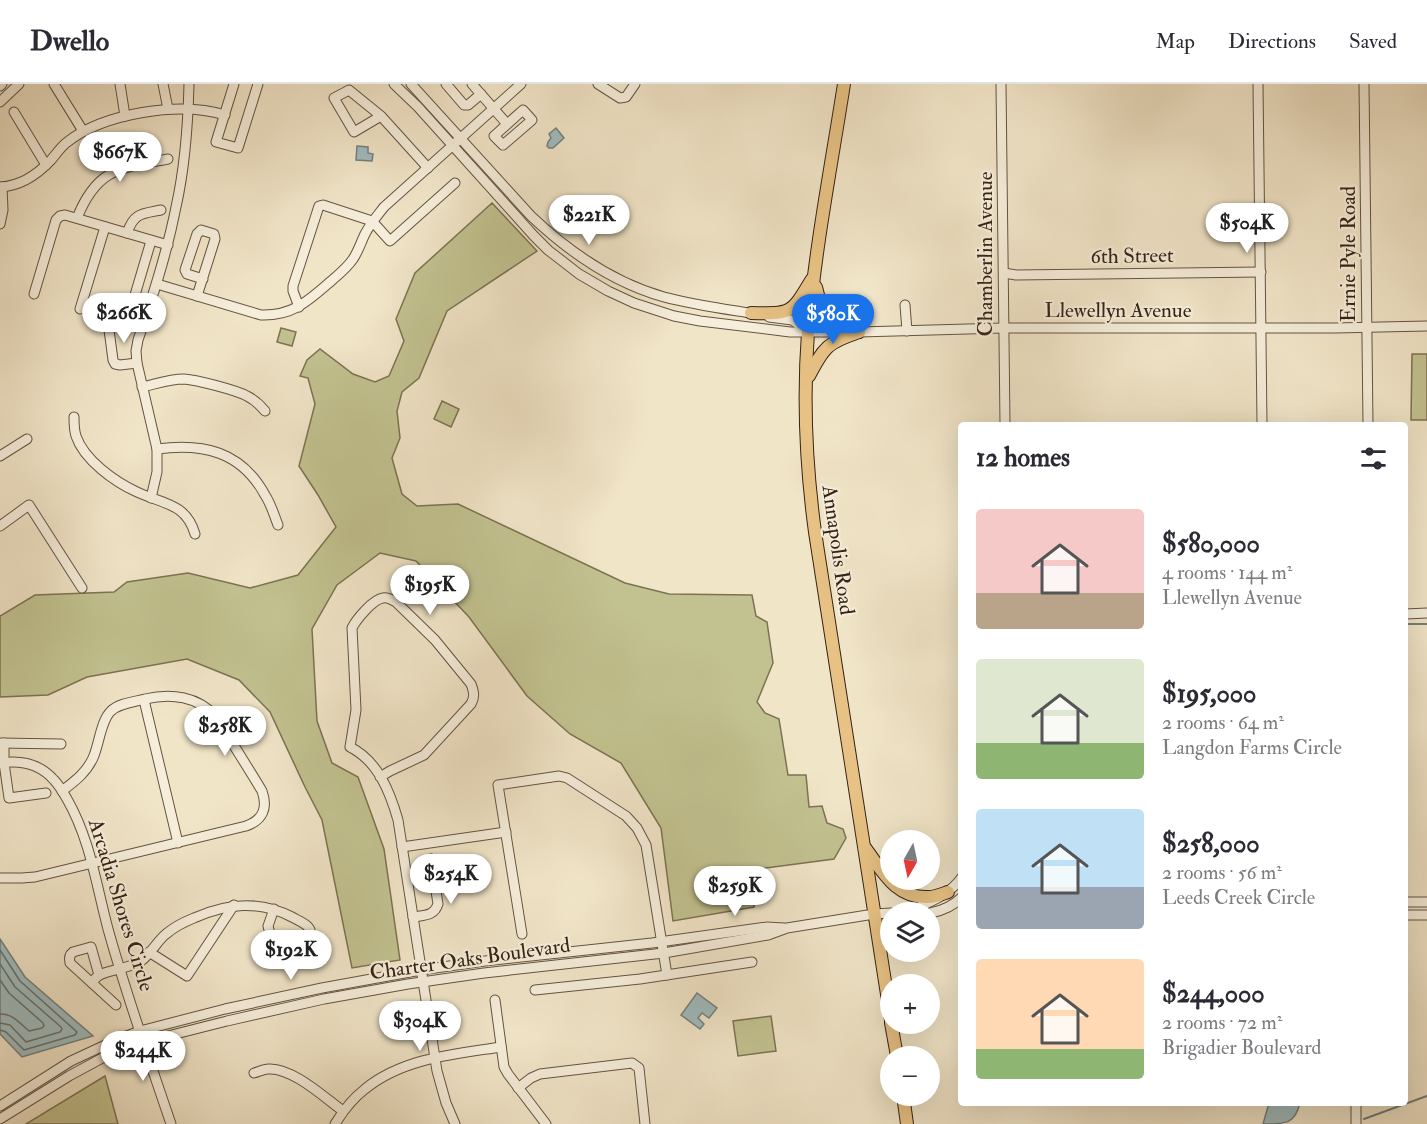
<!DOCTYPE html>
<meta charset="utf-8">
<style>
:root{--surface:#fff;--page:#f2f2f3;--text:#2b2b33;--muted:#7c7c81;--line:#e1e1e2;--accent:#1a73e8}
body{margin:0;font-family:"IM FELL Double Pica",serif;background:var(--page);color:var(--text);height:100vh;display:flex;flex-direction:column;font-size:22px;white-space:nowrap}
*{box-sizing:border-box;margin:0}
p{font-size:20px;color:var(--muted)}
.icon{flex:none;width:33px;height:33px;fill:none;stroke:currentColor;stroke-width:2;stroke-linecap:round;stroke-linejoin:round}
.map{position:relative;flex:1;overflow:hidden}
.details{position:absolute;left:958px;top:338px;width:450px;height:684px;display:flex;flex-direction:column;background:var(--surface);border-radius:6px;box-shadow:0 6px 24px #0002}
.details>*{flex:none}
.needle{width:39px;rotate:189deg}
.fabs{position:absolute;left:880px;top:746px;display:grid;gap:12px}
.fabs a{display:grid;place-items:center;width:60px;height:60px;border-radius:50%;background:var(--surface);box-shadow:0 6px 24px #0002;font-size:30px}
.price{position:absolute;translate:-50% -51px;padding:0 14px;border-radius:21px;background:#fff;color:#222;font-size:20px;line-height:39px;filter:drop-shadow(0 2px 3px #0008)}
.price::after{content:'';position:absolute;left:50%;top:36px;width:18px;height:14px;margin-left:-9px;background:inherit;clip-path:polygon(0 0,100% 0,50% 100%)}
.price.selected{background:var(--accent);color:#fff}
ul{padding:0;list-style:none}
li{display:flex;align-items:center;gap:18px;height:150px;padding:0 18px}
li span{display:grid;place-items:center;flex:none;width:168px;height:120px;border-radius:6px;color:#555}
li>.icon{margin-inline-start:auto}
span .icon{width:72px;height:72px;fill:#fffc;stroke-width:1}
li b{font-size:26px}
h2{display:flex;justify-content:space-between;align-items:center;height:72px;padding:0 18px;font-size:26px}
header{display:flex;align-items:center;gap:36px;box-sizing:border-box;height:84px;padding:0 30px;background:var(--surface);border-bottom:2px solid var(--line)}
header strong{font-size:28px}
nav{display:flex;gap:33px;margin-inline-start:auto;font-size:21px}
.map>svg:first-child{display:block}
</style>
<header>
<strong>Dwello</strong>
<nav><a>Map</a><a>Directions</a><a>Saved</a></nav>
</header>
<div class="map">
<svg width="1427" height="1040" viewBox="0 0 1427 1040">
<rect width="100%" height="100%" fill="#f1e5c8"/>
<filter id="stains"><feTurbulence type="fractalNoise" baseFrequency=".00333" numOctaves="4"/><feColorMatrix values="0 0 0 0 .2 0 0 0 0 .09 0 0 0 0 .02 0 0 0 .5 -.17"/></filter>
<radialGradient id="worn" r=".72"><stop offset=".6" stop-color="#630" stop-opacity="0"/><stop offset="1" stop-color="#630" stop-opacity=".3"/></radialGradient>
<!-- green -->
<g fill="#c2c290" stroke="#7c7252" stroke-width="1.5">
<path d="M492,119L537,167L447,227L419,294L402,308L397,327L400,354L392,374L402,410L417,422L458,420L625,499L669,510L752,511L756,532L767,538L773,579L757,618L765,629L779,635L788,691H806L809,723L822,722L827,739L843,745L846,754L834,775L758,785L754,823L673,837L661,744L621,679L570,650L527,612L469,533L416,477L380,469L337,501L312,545L317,637L332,679L358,693L384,765L400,876L352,884L322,736L305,703L270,628L239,596L187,575L87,593L48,611L0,613V532L35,511L114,508L127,498L188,489L250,504L298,491L336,443L318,411L299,382L315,320L308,294L300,292L307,276L320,265L353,290L375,298L389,292L404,257L396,235L415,189Z"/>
<path d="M281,244L296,248L292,262L277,258Z"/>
<path d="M1412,270H1427V336H1411Z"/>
<path d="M442,317L459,325L451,343L434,335Z"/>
<path d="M771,932L776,967L738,972L733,937Z"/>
<path d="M105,992L118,1040H26Z"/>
</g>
<!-- water -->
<g fill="#9fbcc0" stroke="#757f7c" stroke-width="1.5">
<path d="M556,44L564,54L553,64H549L547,62L548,58L551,54L549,50Z"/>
<path d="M357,62L368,63V69L373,70L372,77L356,76Z"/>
<path d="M0,855L25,893L93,952L22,973L0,950Z"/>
<path d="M697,909L717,924L709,934L702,929L698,934L704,940L700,945L681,931Z"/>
<path d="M1269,1019H1300C1295,1040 1286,1040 1263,1040Z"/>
</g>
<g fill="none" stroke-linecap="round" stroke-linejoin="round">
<!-- shore -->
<g stroke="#6a706a" stroke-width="1.5">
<path d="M0,866L20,897L77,948L75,951L24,966L6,948L0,946"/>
<path d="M0,880L15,903L61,943L62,945L60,948L26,958L10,941L0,939"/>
<path d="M0,896L9,909L43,939L44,942L42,944L29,947C19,939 14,930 0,930"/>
</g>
<!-- stream -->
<g stroke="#757f7c" stroke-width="2">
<path d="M1406,540H1427"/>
<path d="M1364,1035L1427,1012"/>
</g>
<!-- minor casing -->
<g stroke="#645442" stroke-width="11">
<g id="minor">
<path d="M54,0L83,47"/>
<path d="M120,0L125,32"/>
<path d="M163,0L168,25"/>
<path d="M234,0L216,58L238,64L258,0"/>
<path d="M394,0L418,23L534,152L548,166L579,190L608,207L634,219L674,232L700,237L790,248H859L1004,244H1335L1427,242"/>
<path d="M411,0L531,132C569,168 614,199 664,213C694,221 725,225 756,230"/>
<path d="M446,0L464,21H468L481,10"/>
<path d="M472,0L507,40"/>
<path d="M598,0L620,14L626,13L635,0"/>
<path d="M1001,0L1005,340"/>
<path d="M1258,0L1262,340"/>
<path d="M1364,0L1368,340"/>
<path d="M0,2L2,0"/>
<path d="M0,18L19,0"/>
<path d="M523,26L532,36L503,61L494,52Z"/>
<path d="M14,28L46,81"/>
<path d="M381,32L354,48L334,14L349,6L381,32L428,84"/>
<path d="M0,103C21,102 37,91 51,76C56,70 61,63 66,59C103,29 180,17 225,31"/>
<path d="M77,134C97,84 120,84 168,75"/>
<path d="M0,140L3,126L2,103"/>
<path d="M127,149C134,129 141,130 161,126"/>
<path d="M1004,189L1016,191L1261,188"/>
<path d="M157,200L261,231C292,232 307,218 330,198C338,191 347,184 353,175C358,168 361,158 365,150C370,140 377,132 384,123L521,0"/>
<path d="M34,210L56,136L60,132L65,131L168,161"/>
<path d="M197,212L215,155L214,150L201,146L197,150L185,186L187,190L203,195"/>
<path d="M905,221L907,247"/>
<path d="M299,223L293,207V202L319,122L323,121L372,137L390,157L455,99"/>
<path d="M80,225L105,143"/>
<path d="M769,233L792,236L808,247"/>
<path d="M127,238L151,157"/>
<path d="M109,246L113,276L115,280L120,281L137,279"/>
<path d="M142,303C156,300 169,295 184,295C197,296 236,306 247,312C255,316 260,321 265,327"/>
<path d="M74,333C74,339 74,346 76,352C84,376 115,398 137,408C163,420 186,419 195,450"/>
<path d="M157,365C203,359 241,367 265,411C271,420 274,431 278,441"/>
<path d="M0,372L27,355"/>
<path d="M151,414L157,388V365L137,279L136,267L138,256C153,212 167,169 176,123C185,83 188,41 189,0"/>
<path d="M0,442L29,421L82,504"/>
<path d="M1406,530L1427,529"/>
<path d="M144,616L178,759"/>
<path d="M0,659L61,660"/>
<path d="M4,659V679L9,714L46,709"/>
<path d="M0,679C20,676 40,680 54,696C59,701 63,708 67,715C90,755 96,800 108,845C126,910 149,975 171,1040"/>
<path d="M380,693L390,687L424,671L471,620C475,613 474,608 471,600L435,556L396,518C392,516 388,513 383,514C373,515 356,536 352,544L356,626L350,663C378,677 390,708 398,736L437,987L446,1019L455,1040"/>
<path d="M402,763L506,748"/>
<path d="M0,794H22L35,793L246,742C263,736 268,724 262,707C253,692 243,676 233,660C228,651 223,641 216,633C198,612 171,609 145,615C134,618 119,619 111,627C101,636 99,661 93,674C86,689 75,697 62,707"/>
<path d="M1406,818H1427"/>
<path d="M908,828C927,819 949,812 962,793"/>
<path d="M930,829C942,827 953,822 962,813"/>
<path d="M1406,831H1427"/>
<path d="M413,833C425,831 434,832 438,820L431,775"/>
<path d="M522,850L498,701L559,692L567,694L626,732L637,744L646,761L667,891"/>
<path d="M149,868L187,892L234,821"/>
<path d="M99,891L91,863L73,868C69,871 69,875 70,879L116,921"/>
<path d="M92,899C94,897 95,894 98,892C108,885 129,885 141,877C151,870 157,857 166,850C174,843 184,838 194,834C227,819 259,816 292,833C297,836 308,840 310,846C312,853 300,866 293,865C286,863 277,854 270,850L268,842L274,825"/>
<path d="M535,906L640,895L752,878"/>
<path d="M495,916L504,983L508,990L546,1040"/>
<path d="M254,989C258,988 264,985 268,985C292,983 325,1014 343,1027"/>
<path d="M518,1004L531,994L540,990L632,979L639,984L645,1040"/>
<path d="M1356,1018V1040"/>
<path d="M0,1022L71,977L116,956L140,947L225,925L322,904L421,886L485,877L652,859L767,843L784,844"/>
<path d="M0,1035L69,992L106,972L144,958L227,937L324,915L408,900L484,889L664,869L768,851L787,844L874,830L891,829"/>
<path d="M335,1040C343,1027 352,1015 365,1005C403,974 455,970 501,963"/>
</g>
</g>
<!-- major casing -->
<g stroke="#352315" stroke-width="14">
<g id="major">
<path d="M844,0C831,83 815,165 808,248C803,315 806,382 815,448L891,936"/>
<path d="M816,203C822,232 832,240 859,248"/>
<path d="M751,229C792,230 791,230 812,195"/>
<path d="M809,292C824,263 827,259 859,248"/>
<path d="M866,765C883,788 896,815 929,813C935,813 942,810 948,808"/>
<path d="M891,939L897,972"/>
<path d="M903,1011L907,1040"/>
</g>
</g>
<!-- minor -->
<use href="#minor" stroke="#f6eedb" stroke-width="9"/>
<!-- major -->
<use href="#major" stroke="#e8c284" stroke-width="12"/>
</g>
<g text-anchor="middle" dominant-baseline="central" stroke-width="4.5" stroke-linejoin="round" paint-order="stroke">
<!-- street labels -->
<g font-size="21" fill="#352315" stroke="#f6eedb">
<text transform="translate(985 170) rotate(-90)">Chamberlin Avenue</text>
<text transform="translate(1348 170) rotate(-90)">Ernie Pyle Road</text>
<text transform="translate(1132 172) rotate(-1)">6th Street</text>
<text x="1118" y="226">Llewellyn Avenue</text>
<text transform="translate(838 466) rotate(82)">Annapolis Road</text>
<text transform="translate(121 821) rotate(73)">Arcadia Shores Circle</text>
<text transform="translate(470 875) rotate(-8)">Charter Oaks Boulevard</text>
</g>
</g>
<rect width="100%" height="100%" filter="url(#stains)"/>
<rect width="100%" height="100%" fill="url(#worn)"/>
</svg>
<div class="fabs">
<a><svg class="needle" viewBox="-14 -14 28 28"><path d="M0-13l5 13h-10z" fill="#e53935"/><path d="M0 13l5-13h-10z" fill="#7c7c81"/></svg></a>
<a><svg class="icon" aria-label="layers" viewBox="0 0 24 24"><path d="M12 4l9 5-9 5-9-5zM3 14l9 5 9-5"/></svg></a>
<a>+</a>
<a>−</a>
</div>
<b class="price" style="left:120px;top:99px">$667K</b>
<b class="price" style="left:589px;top:162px">$221K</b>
<b class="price" style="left:1247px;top:170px">$504K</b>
<b class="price" style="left:124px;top:260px">$266K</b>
<b class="price selected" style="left:833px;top:261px">$580K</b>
<b class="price" style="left:430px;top:532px">$195K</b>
<b class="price" style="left:225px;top:673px">$258K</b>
<b class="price" style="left:451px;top:821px">$254K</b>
<b class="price" style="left:735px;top:833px">$259K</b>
<b class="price" style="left:291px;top:897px">$192K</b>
<b class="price" style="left:420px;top:968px">$304K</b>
<b class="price" style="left:143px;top:998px">$244K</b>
<section class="details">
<h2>12 homes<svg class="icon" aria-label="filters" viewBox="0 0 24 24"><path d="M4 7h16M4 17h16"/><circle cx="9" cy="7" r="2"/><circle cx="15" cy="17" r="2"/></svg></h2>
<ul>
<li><span style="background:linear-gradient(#f6c9c9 70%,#b9a48a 0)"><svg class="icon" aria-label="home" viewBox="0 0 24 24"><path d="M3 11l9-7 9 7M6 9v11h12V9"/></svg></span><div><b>$580,000</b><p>4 rooms · 144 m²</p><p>Llewellyn Avenue</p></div></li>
<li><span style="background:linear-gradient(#dfe7d0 70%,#8fb573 0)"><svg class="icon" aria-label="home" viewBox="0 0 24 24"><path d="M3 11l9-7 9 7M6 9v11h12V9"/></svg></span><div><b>$195,000</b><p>2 rooms · 64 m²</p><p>Langdon Farms Circle</p></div></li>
<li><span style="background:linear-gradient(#bfe0f5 65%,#9aa5b1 0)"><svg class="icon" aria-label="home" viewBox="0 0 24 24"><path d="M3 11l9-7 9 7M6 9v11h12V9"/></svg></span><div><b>$258,000</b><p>2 rooms · 56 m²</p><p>Leeds Creek Circle</p></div></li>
<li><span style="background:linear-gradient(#ffd9b3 75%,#8fb573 0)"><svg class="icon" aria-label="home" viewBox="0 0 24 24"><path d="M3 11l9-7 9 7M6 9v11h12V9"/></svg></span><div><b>$244,000</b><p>2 rooms · 72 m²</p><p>Brigadier Boulevard</p></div></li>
</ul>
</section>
</div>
